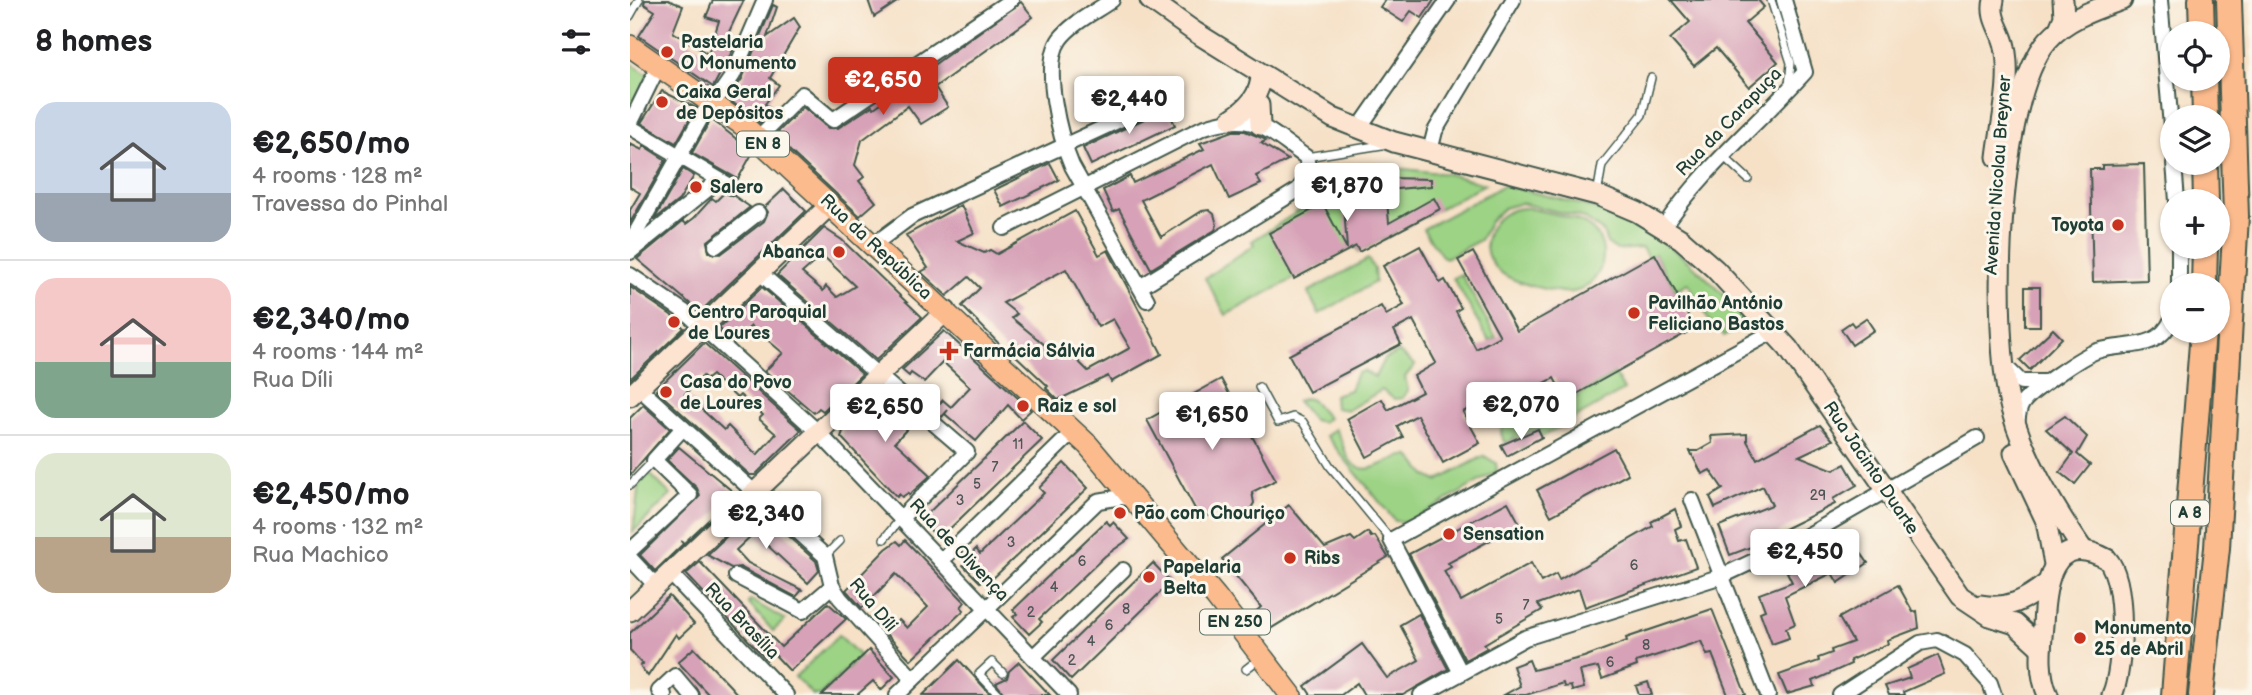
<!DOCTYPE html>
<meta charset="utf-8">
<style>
:root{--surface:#fff;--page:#f2f2f2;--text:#202124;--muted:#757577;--line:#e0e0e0;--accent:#c8321e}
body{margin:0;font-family:"Balsamiq Sans",sans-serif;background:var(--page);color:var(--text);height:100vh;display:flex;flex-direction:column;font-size:26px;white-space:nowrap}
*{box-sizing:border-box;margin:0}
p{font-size:23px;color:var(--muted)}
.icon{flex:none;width:38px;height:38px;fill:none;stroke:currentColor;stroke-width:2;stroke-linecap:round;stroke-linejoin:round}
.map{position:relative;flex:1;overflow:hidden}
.panel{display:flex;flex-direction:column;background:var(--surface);width:630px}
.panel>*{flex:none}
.controls{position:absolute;left:1530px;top:21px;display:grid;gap:14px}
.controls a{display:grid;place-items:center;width:70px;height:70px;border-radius:50%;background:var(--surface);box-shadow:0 2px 5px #0004;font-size:35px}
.price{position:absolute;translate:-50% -60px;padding:0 16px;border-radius:7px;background:#fff;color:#222;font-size:23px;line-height:46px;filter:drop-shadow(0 2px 4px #0008)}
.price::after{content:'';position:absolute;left:50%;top:42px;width:21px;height:16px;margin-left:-10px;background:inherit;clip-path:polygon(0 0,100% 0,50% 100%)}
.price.active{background:var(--accent);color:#fff}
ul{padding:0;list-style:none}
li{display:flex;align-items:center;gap:21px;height:175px;padding:0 35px}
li+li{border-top:2px solid var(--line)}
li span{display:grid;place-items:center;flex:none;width:196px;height:140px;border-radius:21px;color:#555}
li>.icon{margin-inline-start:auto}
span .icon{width:84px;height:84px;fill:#fffc;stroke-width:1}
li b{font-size:30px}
h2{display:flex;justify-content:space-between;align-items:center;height:84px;padding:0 35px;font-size:30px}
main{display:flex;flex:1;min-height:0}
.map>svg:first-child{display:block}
</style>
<main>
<section class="panel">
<h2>8 homes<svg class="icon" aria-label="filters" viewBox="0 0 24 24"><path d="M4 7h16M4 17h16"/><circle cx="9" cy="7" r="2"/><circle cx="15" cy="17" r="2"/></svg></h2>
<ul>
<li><span style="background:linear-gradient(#c9d6e8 65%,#9aa5b1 0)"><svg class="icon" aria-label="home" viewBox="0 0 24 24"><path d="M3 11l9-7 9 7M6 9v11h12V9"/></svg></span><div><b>€2,650/mo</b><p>4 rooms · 128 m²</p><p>Travessa do Pinhal</p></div></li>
<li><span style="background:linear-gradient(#f6c9c9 60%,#7fa58c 0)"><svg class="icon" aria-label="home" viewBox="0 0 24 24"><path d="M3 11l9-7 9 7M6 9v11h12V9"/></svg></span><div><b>€2,340/mo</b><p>4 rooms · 144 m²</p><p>Rua Díli</p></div></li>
<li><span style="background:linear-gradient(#dfe7d0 60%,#b9a48a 0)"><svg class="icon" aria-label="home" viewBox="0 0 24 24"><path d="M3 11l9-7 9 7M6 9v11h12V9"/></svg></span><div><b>€2,450/mo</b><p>4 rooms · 132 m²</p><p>Rua Machico</p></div></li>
</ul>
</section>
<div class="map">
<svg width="1622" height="695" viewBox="0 0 1622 695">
<rect width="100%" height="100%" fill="#fbf7ec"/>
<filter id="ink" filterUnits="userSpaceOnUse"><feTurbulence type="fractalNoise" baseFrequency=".0143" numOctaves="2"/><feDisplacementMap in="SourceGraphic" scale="14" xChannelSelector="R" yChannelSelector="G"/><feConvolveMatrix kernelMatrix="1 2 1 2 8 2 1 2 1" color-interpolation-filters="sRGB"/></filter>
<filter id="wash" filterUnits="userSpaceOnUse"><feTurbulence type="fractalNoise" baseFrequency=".00686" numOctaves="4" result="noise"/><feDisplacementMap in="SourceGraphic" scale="28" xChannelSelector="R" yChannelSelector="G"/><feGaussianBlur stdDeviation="1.57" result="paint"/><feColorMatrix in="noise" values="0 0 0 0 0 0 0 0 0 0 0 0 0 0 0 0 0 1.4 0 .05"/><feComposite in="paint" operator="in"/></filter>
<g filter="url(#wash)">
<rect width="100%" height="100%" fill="#f6e1c7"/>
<!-- green -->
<g fill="#9dd385" stroke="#5e885c" stroke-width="2">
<path d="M0,63L19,75L0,111Z"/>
<path d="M775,169L818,174L855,184L729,252L725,246L596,315L575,278L624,245L622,241L689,198L708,171Z"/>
<path d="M874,185C923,198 978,207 1021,234C1057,256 1087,288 1117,318L1116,325L1094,336L1090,328L1085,331L1058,283L1045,290L1025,254L1018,258L1012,248L987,250L977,243L973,232L954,218L891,203L874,208L860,221L850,240L816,258L812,256L793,229Z"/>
<path d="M898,208C917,213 948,216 963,230C987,254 965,297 932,292C913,289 880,283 867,269C841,244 865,206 898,208Z"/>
<path d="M738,259L744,269L745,282L689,314L678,292Z"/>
<path d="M831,274L866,337L859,341L823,278Z"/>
<path d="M769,352L785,365L775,377L778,390L773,398L764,399L752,390L718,410L705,408L704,395L720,390L727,373L734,371L745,377L754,359Z"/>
<path d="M985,374L994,390L912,437L907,429L893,436L897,445L891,449L884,438L875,443C864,426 880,411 898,409C904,409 909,411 915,410C923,408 928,402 933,396L937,402Z"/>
<path d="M675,398L682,400L698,418L692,422L683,420L667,401Z"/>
<path d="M705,429C712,438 713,450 719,459C737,484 760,453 780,456L797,476L807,481L854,456L866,463L867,471L779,522L765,521L696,436Z"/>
<path d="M19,473L41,495L3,532L9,482Z"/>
<path d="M121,600L155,620L143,631L118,603Z"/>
<path d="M209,635L230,656L190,695H183L165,677Z"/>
</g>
<g id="blocks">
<!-- building -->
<g fill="#d7a2b7" fill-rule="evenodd">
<path d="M15,0H38L53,6L43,32L78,54L89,21L76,17L83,0H114L96,38L106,44L83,87L9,36L25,11L14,4Z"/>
<path d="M238,0H270L244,17Z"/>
<path d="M755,0H804L792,18L781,11L773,22L750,7Z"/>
<path d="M1041,0H1128L1134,7L1115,23L1148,62L1119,87L1086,48L1064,66L1040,39L1060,22Z"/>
<path d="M391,2L403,17L305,87L318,107L291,124L278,106L232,140L225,165L234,177L229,181L246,202L230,216L144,136L173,107L198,128H208L242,106L244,108Z"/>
<path d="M143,5L147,7L137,37L164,18L170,27L140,78L149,85L135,104L142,110L130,123L98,99L112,79Z"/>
<path d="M32,91L66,108L46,143L11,123Z"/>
<path d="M537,108L545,125L461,165L453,148Z"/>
<path d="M81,119L123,152L108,179L62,153Z"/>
<path d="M603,131H615L634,139L636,141L631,143L658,160L626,176L631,184L599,199L583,164L511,200L531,237L572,211L579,210L584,214L587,225L585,230L521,269L489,209L483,212L473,190L500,176L503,183L574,149L570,143Z"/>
<path d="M0,144L12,150L14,146L36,160L0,223V210L10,193L0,187Z"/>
<path d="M420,163L429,180L373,207L364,190Z"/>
<path d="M1514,164L1517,280L1463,282L1460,169H1472V165Z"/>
<path d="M53,169L64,176L49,200L24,220Z"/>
<path d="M712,177L801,179V186L756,190L759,223L804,198L810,209L729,252L726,246L664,279L639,233L693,204L717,249L713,193L699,194Z"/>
<path d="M154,189L176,211L70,312L7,259L53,221L56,224L64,218L82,198L86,201L94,193L104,196L120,207L77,242L79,252L91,254L134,221L138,212L135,207Z"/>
<path d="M331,205L344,233L327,241L354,253L360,250L367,254L445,211L469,255L478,250L532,354L481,382L478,376L428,400L416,388L418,386L383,353L380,355L332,306L350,288L339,277L317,296L291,272L298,268L276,235ZM436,269L468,327L483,319L500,348L458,371L440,353L432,359L382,318L387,314L373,303Z"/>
<path d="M194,228L212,240L292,317L246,360L147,275ZM192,255L225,286L207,297L196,286L193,291L172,273Z"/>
<path d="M790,246L810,283L815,280L831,308L826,311L846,349L870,336L828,260L843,252L887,331L1025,254L1065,328L936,400L924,378L877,403L871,392L833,412L850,443L813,463L787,415L767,426L773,437L737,457L717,419L752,399L758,410L792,392L784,376L806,363L783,320L764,330L771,344L679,392L659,355L751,306L756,315L774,305L753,266Z"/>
<path d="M0,287L41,315L54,328L0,379Z"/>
<path d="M132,287L232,374L193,411L189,408L184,413L135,371L153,353L121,326L103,342L89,328Z"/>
<rect x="1395" y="287" width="15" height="39"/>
<path d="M1236,318L1244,330L1222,345L1211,329L1221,322L1224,326Z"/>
<path d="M1423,329L1432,338L1400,370L1390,360Z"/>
<path d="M314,331L401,410L391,419L378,405L346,441L315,414L318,410L312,417L303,410L313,400L321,407L340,387L313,362L294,382L281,373L279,376L272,370Z"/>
<path d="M74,343L171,430L125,475H120L26,390ZM82,375L107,398L110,395L133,415L129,419L146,434L127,455L98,426L94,430L55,394L73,376L77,379Z"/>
<path d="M591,379L646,480L622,492L624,503L618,513L605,515L595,507L571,520L517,420Z"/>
<path d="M251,390L285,420L265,442L301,475L279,495L278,493L272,497L269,494L267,497L211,437L216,423Z"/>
<path d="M13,405L40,429L0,475V418Z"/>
<path d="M1435,416L1457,437L1447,454L1460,465L1445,484L1430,472L1443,454L1416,429Z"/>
<path d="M393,421L412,440L309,539L291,520Z"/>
<path d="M1190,425L1203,440L1169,456L1204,470L1215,464L1227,485L1203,499L1205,504L1148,532L1150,536L1100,555L1089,526L1142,505L1133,486L1085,508L1080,497L1093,489L1080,470L1072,474L1060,451H1068L1082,443L1081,436L1117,434V441L1127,459Z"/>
<path d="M908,429L912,437L877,456L871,445Z"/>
<path d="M49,447L102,491V498L54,543L51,541L53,544L25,571L10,555L70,496L67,488L37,460Z"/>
<path d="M984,448L998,474L921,516L907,490Z"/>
<path d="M434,463L458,488L357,584L353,579L350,582L333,565L338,557L346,549L350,554L414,493L409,488Z"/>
<path d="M878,502L890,524L818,563L821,567L814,571L831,601L901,563L911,582L926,574L929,580L1023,526L1021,522L1045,509L1051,526L1045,529L1049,541L1056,539L1066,567L955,607L949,589L908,604L912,610L854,644L857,648L835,660L779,554Z"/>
<path d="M659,505L695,548L721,537L725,541L738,532L741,537L745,536L758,557L632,634L619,618L631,607L592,559Z"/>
<path d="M126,508L186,561L189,571L178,583L124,533L106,550L118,563L172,590L166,597L110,567L101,568L77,555Z"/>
<path d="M476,521L480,525L483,522L499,539L475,556L409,619L412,622L399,634L383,617L387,614L383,610Z"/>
<path d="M275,540L335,602L331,607L334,610L281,660L255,633L269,620L277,628L298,607L266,574L232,608L216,590L256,549L267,541L271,545Z"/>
<path d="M1224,543L1238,563L1208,583L1202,573L1155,596L1165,624L1156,628L1159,638L1142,644L1130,612L1135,610L1129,594L1162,582L1157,572L1182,559L1187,568Z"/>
<path d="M70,562L151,647L198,603L216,619L160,671L144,654L137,660L56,574Z"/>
<path d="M523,563L541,582L441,680L423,660Z"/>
<path d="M1268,585L1283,612L1287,611L1289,628L1257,640L1258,644L1220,660L1221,664L1183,681L1185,686L1157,694L1149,675L1189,661L1188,658L1202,653L1201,650L1223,642L1209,618Z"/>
<path d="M39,596L64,624L49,638L46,634L18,676L10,666L13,664L0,650V633Z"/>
<path d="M1082,609L1116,695H1098L1082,654L1077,655L1071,641L1006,662L1007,666L972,679L968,667L950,671L954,688L942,691L941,686L934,687L933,683L896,695H874L890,686L883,666L899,660L903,670L954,657L997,641L996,638Z"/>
<path d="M789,614L818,669L773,695H734L727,683L711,695H681L675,686L732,644L757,678L789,660L770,625Z"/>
<path d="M64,648L100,686L108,695H79L48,662Z"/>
<path d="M239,650L264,677L251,690L243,681L227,695H192Z"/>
<path d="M1308,655L1315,674L1273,692L1274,695H1259L1255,686L1280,678L1277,669Z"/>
<path d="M329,660L361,695H293Z"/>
<path d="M389,662L420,695H375L366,683L377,678L379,671Z"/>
<path d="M1018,682L1022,695H1009L1006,686Z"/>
</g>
</g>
</g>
<g filter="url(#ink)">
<use href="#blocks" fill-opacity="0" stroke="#3f564a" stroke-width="2"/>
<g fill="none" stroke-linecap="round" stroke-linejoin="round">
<!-- lane casing -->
<g stroke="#3f564a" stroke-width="10">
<g id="lane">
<path d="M1141,0L1161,63L1159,86"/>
<path d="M0,16L9,0"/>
<path d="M1092,155L1118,179"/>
<path d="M676,157L758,144"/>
<path d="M967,195L972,165L1012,115L1021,78"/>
<path d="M629,387L648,422L663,417L673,422L700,466L761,540"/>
<path d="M0,485L24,460"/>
<path d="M254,539L271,518"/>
<path d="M195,556L210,541"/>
<path d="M616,669L629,659"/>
<path d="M369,695L349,674L362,662L373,673"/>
</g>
</g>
<!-- street casing -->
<g stroke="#3f564a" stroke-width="18">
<g id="street">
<path d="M482,0C465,12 442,23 430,39C411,65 430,138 442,166L517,300"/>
<path d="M1530,0L1542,138"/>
<path d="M83,104L103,75L135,0"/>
<path d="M0,124L29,65"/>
<path d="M0,127L102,187"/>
<path d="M729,128L818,0"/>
<path d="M127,139L172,94L203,120L381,0"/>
<path d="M800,151L805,131L883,0"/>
<path d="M1544,163L1547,201"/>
<path d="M374,228L572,128C624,110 635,129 676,157L680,174L668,190L510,287"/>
<path d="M1033,228C1073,168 1128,124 1175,72L1154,0"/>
<path d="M0,243L80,102"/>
<path d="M243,245L282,216L535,99"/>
<path d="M86,246L128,213"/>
<path d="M1549,247V285"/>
<path d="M0,252L89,180"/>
<path d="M130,273L337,452L272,517"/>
<path d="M0,275L59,315L190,434L439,695"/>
<path d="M1374,365L1391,382H1415"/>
<path d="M9,388L195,556L202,586L210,598L283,679"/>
<path d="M1387,425C1388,418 1388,410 1392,404C1399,392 1454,355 1467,351C1496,342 1528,352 1542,319"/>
<path d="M1062,500L1138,695"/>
<path d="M0,551L60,495L24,460L53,428"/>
<path d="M0,558L26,586"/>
<path d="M311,561L444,431"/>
<path d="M40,573L156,695"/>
<path d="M106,576L173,611L202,586"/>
<path d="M403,657L493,570"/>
<path d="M831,673L761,540L1144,331"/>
<path d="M34,695L29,691L45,676L61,695"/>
<path d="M267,695L468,501L492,497L505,500"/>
<path d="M791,695L895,638L1092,576L1175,537L1347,438"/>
<path d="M1210,695L1290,643L1307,640L1335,655L1360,683L1364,695"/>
</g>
</g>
<!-- secondary casing -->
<g stroke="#3f564a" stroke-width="23">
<g id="secondary">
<path d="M520,0L565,32L703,118L764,142L967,195L1007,212L1051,239L1085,269L1158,348L1330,596L1360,616L1385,624L1411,648"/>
<path d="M1364,0C1359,19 1372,30 1375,47C1382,81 1371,122 1367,157"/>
<path d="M1429,29L1434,17L1433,0"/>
<path d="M629,105L630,125"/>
<path d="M601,119C618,108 631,95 631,74"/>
<path d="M0,396L200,205"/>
<path d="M1384,453L1416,521L1424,564"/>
<path d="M1453,550C1424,507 1395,460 1381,409C1361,333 1366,100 1418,40C1437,18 1467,9 1492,0"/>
<path d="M1351,605C1377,610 1396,600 1416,584"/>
<path d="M0,611L316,311"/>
<path d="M1418,695C1408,673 1411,648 1413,625C1415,585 1421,529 1477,559C1497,581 1494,668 1482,695"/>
</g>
</g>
<!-- primary casing -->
<g stroke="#3f564a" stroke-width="24">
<path id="primary" d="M0,46L113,125L458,445L586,597L661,695"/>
</g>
<!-- highway casing -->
<g stroke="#3f564a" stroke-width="28">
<g id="highway">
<path d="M1571,0L1572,33"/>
<path d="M1574,79L1575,117"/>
<path d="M1575,163L1576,201"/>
<path d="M1574,285L1575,247"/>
<path d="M1544,695L1573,331"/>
<path d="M1571,695L1587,548L1606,216L1599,0"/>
</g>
</g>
<!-- lane -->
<use href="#lane" stroke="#fff" stroke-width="7"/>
<!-- street -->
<use href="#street" stroke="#fff" stroke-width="14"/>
<!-- secondary -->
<use href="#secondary" stroke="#fde4d1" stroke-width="19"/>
<!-- primary -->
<use href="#primary" stroke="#fbbb8d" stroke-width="21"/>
<!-- highway -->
<use href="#highway" stroke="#fbbb8d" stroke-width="24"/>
</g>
</g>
<!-- markers -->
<g fill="#c8321e" stroke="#fbf7ec" stroke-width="2.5">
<circle cx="37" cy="52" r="7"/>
<circle cx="32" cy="102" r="7"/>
<circle cx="66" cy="187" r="7"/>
<circle cx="1488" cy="225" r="7"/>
<circle cx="209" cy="252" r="7"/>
<circle cx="1004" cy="313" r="7"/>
<circle cx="44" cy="322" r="7"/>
<path d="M315.5 340.5h7v7h7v7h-7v7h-7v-7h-7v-7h7z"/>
<circle cx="36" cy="392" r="7"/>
<circle cx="393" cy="406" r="7"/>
<circle cx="490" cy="513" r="7"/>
<circle cx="819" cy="534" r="7"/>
<circle cx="660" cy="558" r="7"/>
<circle cx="519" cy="577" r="7"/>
<circle cx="1450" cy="638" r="7"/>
</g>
<g text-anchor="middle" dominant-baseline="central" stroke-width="6" stroke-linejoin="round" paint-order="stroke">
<!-- number labels -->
<g font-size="14" fill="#4d5655">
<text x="388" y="444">11</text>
<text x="365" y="467">7</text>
<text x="347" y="484">5</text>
<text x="1188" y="495">29</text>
<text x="330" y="500">3</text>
<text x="381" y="542">3</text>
<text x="452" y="561">6</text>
<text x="1004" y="565">6</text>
<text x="424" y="587">4</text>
<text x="896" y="605">7</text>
<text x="496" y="609">8</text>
<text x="401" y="612">2</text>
<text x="869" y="619">5</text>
<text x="479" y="625">6</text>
<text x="461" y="641">4</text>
<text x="1016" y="645">8</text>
<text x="442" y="660">2</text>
<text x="980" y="662">6</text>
</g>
<!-- shield labels -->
<g fill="#fbf7ec" stroke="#61756b" stroke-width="2">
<rect x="107" y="131.5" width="52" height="25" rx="5"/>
<rect x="1541" y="500.5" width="38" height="25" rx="5"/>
<rect x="570" y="609.5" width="70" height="25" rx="5"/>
</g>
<g font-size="16" font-weight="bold" fill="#1f3d34">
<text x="133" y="144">EN 8</text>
<text x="1560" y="513">A 8</text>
<text x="605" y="622">EN 250</text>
</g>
<!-- poi labels -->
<g font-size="18" font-weight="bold" fill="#1f3d34" stroke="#fbf7ec" text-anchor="start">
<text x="51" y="42">Pastelaria<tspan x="51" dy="21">O Monumento</tspan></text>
<text x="46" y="92">Caixa Geral<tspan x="46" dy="21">de Depósitos</tspan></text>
<text x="80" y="187">Salero</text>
<text x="1474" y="225" text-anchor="end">Toyota</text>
<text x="195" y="252" text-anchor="end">Abanca</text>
<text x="1018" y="303">Pavilhão António<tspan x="1018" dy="21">Feliciano Bastos</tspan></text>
<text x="58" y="312">Centro Paroquial<tspan x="58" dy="21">de Loures</tspan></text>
<text x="333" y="351">Farmácia Sálvia</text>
<text x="50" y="382">Casa do Povo<tspan x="50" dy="21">de Loures</tspan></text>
<text x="407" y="406">Raiz e sol</text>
<text x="504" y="513">Pão com Chouriço</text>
<text x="833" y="534">Sensation</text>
<text x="674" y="558">Ribs</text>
<text x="533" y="567">Papelaria<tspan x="533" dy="21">Belta</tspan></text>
<text x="1464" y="628">Monumento<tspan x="1464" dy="21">25 de Abril</tspan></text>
</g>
<!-- street labels -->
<g font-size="18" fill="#1f3d34" stroke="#fbf7ec">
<text transform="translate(1099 122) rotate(-46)">Rua da Carapuça</text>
<text transform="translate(1368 175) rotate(-86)">Avenida Nicolau Breyner</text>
<text transform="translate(246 247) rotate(43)">Rua da República</text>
<text transform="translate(1241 468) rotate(56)">Rua Jacinto Duarte</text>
<text transform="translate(329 550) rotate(46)">Rua de Olivença</text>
<text transform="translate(243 605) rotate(50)">Rua Díli</text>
<text transform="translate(112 621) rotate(46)">Rua Brasília</text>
</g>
</g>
</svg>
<div class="controls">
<a><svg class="icon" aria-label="locate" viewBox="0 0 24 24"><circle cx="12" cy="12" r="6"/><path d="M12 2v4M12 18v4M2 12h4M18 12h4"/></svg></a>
<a><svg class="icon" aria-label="layers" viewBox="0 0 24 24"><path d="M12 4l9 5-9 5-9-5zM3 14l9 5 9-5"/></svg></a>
<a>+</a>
<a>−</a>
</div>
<b class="price active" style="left:253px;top:117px">€2,650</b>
<b class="price" style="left:499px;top:136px">€2,440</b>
<b class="price" style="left:717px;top:223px">€1,870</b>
<b class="price" style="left:891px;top:442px">€2,070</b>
<b class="price" style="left:255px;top:444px">€2,650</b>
<b class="price" style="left:582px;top:452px">€1,650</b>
<b class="price" style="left:136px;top:551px">€2,340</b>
<b class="price" style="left:1175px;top:589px">€2,450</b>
</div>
</main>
